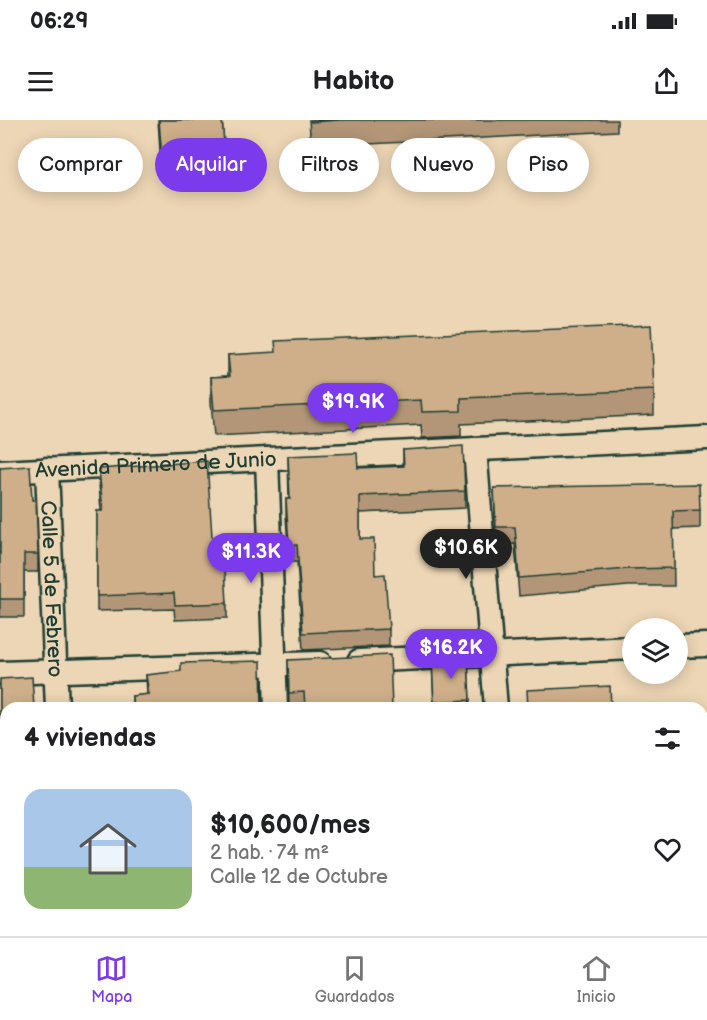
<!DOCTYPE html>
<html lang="es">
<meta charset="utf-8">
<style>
:root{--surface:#fff;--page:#f6f6f6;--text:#202124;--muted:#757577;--line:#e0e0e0;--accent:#7c3aed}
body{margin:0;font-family:"Balsamiq Sans",sans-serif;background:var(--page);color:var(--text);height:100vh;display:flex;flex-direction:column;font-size:22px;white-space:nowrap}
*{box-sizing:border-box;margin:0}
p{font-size:20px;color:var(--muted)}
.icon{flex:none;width:33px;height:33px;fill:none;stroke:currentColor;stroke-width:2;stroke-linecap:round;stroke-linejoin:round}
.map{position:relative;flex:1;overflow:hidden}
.sheet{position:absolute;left:0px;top:582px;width:708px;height:234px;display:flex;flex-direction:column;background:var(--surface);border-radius:18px 18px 0 0;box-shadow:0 3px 15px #0003}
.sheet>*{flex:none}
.top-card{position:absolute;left:18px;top:18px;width:672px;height:54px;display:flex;gap:12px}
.fabs{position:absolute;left:622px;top:498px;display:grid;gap:12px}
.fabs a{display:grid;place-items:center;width:66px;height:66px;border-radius:50%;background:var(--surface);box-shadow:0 3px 15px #0003;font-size:30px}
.price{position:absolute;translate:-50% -51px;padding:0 14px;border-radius:21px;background:var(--accent);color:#fff;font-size:20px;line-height:39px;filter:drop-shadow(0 2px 3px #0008)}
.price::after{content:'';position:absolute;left:50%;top:36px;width:18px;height:14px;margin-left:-9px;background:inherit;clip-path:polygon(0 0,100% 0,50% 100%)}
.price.current{background:#222;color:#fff}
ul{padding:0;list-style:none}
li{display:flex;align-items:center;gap:18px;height:150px;padding:0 24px}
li+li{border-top:2px solid var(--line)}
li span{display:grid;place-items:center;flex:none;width:168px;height:120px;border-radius:18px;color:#555}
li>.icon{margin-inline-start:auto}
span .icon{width:72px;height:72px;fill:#fffc;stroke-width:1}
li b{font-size:26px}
h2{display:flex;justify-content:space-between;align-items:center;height:72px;padding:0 24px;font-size:26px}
.chip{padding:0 21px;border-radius:27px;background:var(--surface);box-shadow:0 3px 15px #0003;font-size:21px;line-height:54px}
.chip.current{background:var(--accent);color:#fff}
.status{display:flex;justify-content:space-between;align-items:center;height:42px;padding:0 30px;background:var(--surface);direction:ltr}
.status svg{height:16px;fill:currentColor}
header{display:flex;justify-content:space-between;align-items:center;height:78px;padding:0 24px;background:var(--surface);font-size:27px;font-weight:700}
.menu{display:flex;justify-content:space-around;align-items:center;height:84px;border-top:2px solid var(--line);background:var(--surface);font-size:16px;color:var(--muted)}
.menu a{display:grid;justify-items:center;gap:3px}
.menu .current{color:var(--accent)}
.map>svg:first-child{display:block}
</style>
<div class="status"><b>06:29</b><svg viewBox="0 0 49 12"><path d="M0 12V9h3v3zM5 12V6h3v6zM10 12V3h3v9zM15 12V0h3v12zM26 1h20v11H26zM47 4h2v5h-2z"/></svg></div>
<header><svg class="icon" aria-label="menu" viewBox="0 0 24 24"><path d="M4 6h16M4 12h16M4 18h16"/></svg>Habito<svg class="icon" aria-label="share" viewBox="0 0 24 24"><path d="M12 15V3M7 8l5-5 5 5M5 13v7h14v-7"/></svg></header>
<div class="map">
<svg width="707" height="816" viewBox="0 0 707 816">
<rect width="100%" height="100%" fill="#edd6b5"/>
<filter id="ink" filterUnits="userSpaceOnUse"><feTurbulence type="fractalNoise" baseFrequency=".0167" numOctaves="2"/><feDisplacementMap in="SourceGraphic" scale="12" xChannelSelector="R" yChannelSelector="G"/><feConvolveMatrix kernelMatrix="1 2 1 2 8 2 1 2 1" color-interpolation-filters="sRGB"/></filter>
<g filter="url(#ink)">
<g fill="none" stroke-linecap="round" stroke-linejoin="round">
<!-- street casing -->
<g stroke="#1f3d34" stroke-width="27">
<g id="street">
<path d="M475,329L496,588"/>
<path d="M267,339L276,588"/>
<path id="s1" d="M47,349L57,588"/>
<path id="s2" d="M0,352L707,318"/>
<path d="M678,526L707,525"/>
<path d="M359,541L633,528"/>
<path d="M0,553L320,543"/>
<path d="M702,774H707"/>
<path d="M288,810V816"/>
<path d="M509,810L510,816"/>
<path d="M0,813L57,810"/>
</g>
</g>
<!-- street -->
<use href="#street" stroke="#edd6b5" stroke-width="22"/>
</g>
<!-- wall -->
<g fill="#b29677" stroke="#1f3d34" stroke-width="1.5">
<path d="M158,0H222L225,35V57L162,61Z"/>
<path d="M309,0H617V11L311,27Z"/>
<path d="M228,235L654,270V295L461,304V316L422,318L421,305L214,316L211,282V257L228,256Z"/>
<path d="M403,330L465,371V388L360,393V419L375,455L389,509V526L303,530L297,442H289L286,396V379H289L288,336L358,348L403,346Z"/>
<path d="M0,348L32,380L38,434V452H24V497H0Z"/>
<path d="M99,349L213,432L227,483V498L175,500L174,489L97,491V391H101L99,364Z"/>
<path d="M494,368L700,390V408L673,409L674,466H628L519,476L515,424L496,425Z"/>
<path d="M468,539L470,588H434L432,540Z"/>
<path d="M288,540L392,588H289Z"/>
<path d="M146,555L262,588H132V576L147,575Z"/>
<path d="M0,559L6,588V756H0Z"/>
</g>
<!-- building -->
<g fill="#cfaf8a" stroke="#1f3d34" stroke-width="1.5">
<path d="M159,0H222L225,35L162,40Z"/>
<path d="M311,0H339L311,2Z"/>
<path d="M651,205L654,270L461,278V291L422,292L421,280L214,290L211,257L230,256L228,235L276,232L275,221Z"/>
<path d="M463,326L465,371L360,376V419H374L375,455L385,454L389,509L303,513L297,425H289L286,379H290L288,336L357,333L358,348L404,346L403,330Z"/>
<path d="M207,341L213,432L224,431L227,483L175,485L174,473L97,476V391H103L99,349Z"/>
<path d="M30,346L32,380H36L38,434H24V479H0V348Z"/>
<path d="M699,364L700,390L673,391L674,448L628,449L519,458L515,407H496L494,368Z"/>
<path d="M390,535L392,588H305L304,572L289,573L288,540Z"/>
<path d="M468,539L470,580L434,582L432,540Z"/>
<path d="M261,541L262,588H133L132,576L149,574L146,555L181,551V543Z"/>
<path d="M32,557L34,588H6V738H0V559Z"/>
<path d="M610,566L611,588H528L527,570Z"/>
<path d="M702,778H705L706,816H533V810H702Z"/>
<path d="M67,810H265V816H0V813Z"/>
<path d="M340,810H486L487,816H315L340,814Z"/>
</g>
</g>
<g text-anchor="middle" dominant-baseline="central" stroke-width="4.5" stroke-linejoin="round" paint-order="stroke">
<!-- street labels -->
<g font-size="21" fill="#1f3d34" stroke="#edd6b5">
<text stroke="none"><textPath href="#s2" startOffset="156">Avenida Primero de Junio</textPath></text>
<text stroke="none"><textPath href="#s1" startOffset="120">Calle 5 de Febrero</textPath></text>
</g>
</g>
</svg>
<div class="fabs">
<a><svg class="icon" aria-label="layers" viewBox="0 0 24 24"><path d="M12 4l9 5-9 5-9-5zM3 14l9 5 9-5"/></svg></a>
</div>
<b class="price" style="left:353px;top:314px">$19.9K</b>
<b class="price current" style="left:466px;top:460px">$10.6K</b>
<b class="price" style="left:251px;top:464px">$11.3K</b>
<b class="price" style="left:451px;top:560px">$16.2K</b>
<div class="top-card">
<a class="chip">Comprar</a>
<a class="chip current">Alquilar</a>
<a class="chip">Filtros</a>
<a class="chip">Nuevo</a>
<a class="chip">Piso</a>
</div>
<section class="sheet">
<h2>4 viviendas<svg class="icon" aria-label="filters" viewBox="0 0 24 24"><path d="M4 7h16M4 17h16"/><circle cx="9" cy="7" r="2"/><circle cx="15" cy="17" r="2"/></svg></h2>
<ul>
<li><span style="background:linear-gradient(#a9c7e8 65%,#8fb573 0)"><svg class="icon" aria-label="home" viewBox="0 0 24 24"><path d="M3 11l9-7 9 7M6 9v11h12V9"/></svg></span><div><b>$10,600/mes</b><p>2 hab. · 74 m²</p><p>Calle 12 de Octubre</p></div><svg class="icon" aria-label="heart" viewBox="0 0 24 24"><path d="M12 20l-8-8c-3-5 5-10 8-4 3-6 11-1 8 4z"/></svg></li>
</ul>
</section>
</div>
<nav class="menu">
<a class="current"><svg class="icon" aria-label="map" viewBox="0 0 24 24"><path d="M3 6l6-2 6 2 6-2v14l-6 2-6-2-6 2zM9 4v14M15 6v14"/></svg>Mapa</a>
<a><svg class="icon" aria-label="saved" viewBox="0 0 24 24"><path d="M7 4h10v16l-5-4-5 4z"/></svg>Guardados</a>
<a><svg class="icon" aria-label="home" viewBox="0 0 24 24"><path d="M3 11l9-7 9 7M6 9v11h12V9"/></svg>Inicio</a>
</nav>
